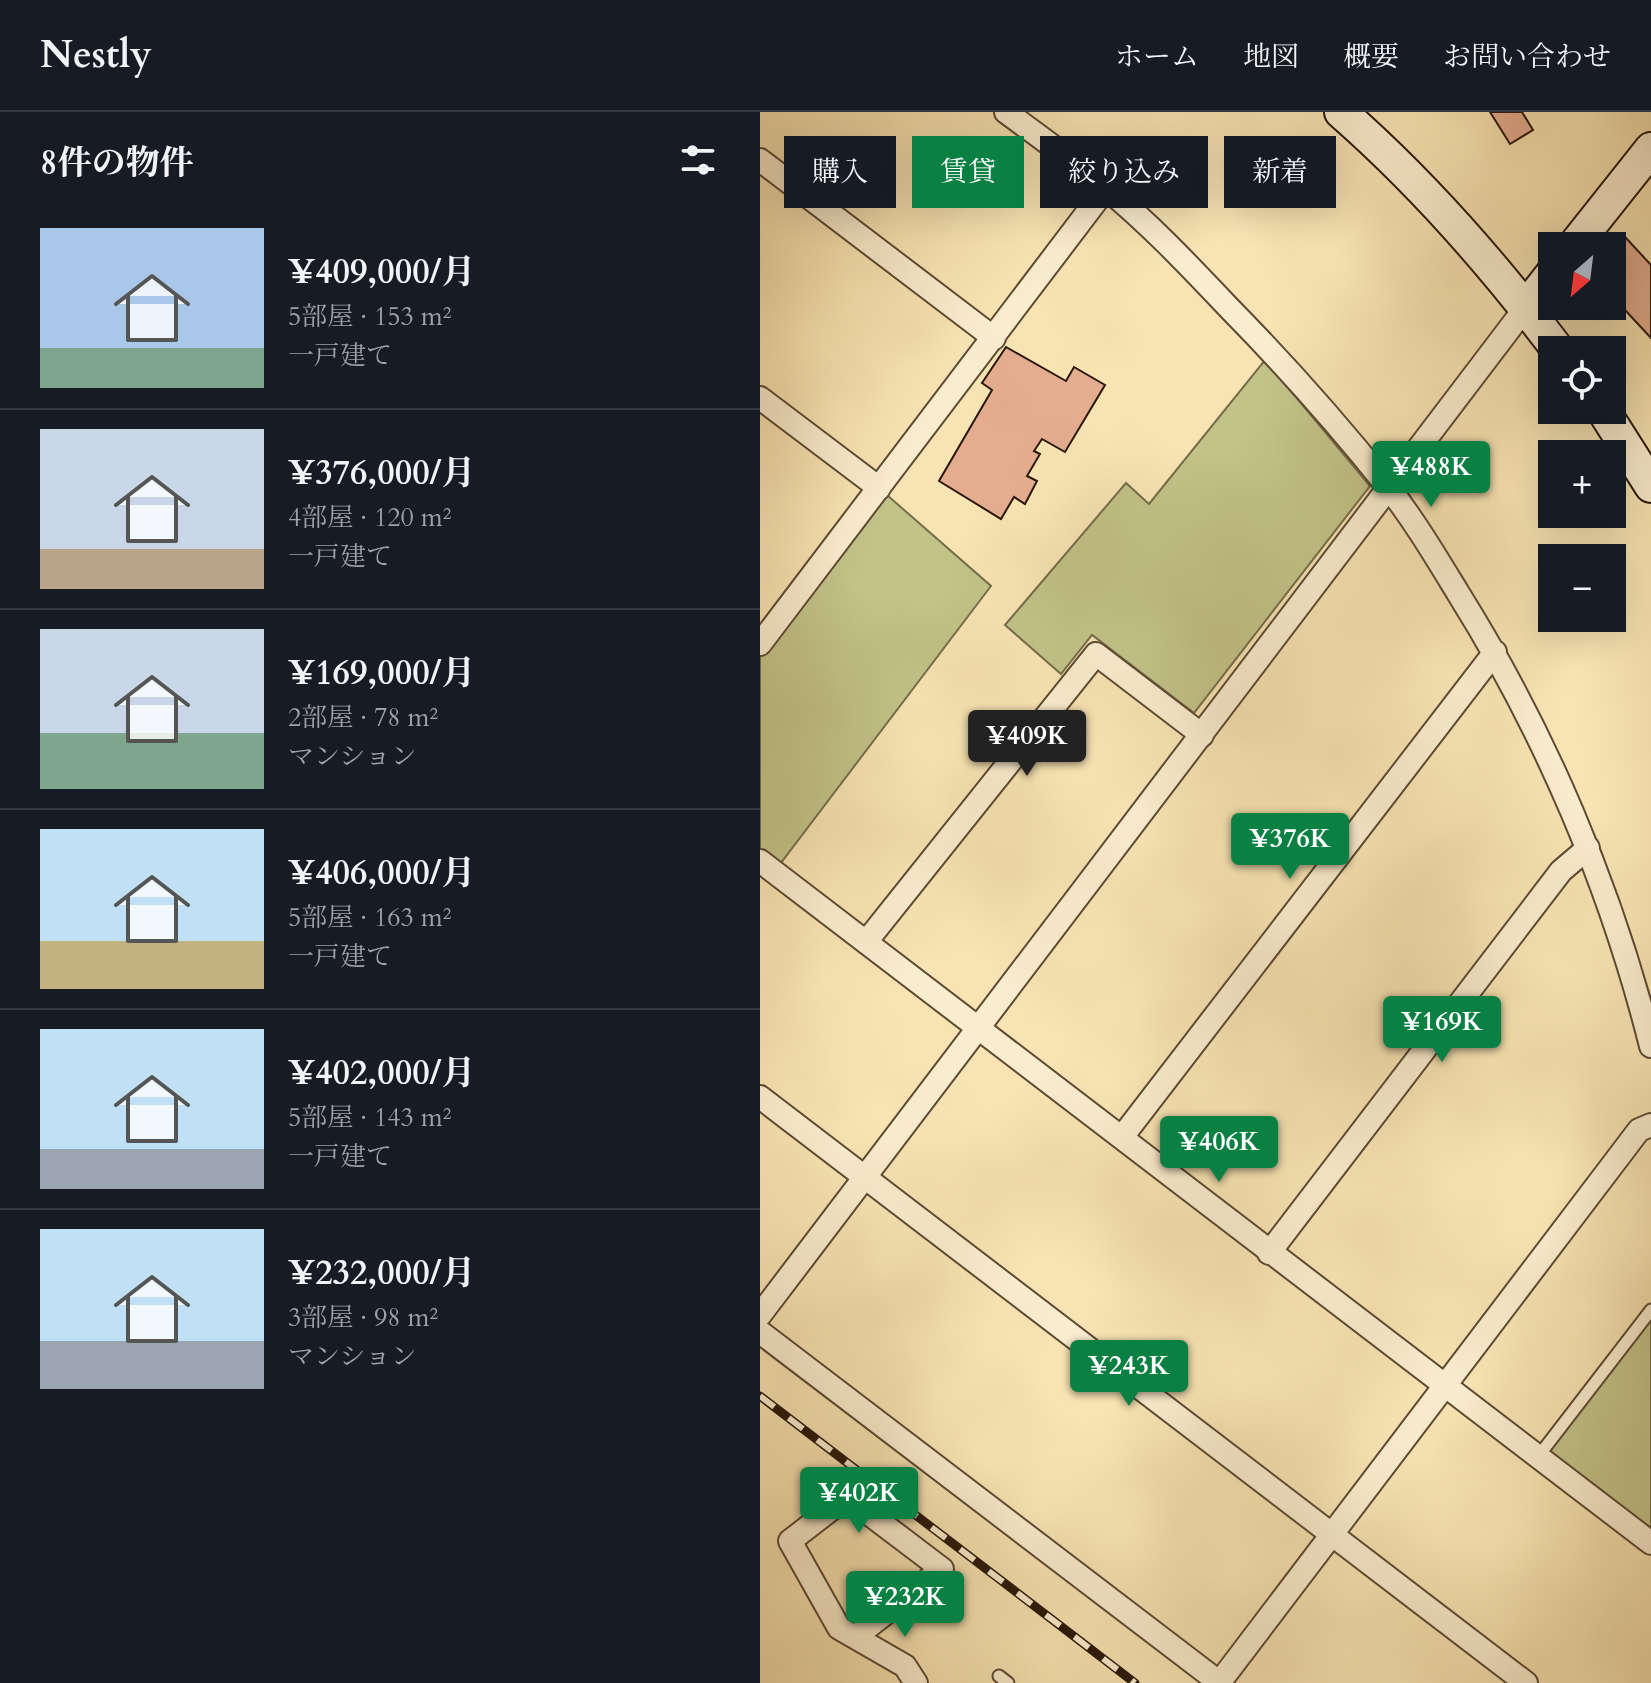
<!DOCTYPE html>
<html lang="ja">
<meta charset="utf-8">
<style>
:root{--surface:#171b24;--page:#242831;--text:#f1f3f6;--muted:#9ea1a6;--line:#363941;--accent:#0b8043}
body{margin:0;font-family:Cardo,"Noto Serif JP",serif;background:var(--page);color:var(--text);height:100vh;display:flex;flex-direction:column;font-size:30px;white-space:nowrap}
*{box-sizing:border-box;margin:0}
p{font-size:26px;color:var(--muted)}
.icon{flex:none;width:44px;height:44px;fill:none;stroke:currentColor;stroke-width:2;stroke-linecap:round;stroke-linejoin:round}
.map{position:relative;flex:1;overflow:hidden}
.drawer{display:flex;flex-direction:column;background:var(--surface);width:760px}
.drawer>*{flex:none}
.banner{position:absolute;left:24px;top:24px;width:746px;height:72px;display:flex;gap:16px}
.needle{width:52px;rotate:208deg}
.fabs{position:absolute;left:778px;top:120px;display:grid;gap:16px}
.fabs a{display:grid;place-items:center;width:88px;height:88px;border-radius:0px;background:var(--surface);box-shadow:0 8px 32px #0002;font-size:40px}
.price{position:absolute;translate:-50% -68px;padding:0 18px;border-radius:8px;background:var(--accent);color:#fff;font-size:26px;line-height:52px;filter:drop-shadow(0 2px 4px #0008)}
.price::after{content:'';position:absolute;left:50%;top:48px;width:24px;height:18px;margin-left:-12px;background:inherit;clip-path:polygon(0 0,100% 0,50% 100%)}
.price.current{background:#222;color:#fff}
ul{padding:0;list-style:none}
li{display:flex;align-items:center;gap:24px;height:200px;padding:0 40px}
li+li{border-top:2px solid var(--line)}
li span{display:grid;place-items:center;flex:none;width:224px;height:160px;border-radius:0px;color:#555}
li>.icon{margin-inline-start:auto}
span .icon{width:96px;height:96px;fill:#fffc;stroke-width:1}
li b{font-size:34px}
h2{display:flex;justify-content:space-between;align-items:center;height:96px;padding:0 40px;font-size:34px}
.tag{padding:0 28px;border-radius:0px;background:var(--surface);box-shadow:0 8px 32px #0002;font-size:28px;line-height:72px}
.tag.current{background:var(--accent);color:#fff}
header{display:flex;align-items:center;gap:48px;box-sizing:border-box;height:112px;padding:0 40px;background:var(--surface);border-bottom:2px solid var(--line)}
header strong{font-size:38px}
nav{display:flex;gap:44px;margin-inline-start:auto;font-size:28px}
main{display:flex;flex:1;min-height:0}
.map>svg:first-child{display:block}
</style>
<header>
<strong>Nestly</strong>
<nav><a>ホーム</a><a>地図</a><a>概要</a><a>お問い合わせ</a></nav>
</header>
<main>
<section class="drawer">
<h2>8件の物件<svg class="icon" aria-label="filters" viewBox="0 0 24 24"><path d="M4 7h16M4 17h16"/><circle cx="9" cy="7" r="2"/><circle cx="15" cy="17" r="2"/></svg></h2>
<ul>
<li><span style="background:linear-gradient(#a9c7e8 75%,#7fa58c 0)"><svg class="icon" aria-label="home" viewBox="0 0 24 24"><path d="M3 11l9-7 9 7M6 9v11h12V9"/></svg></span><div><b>¥409,000/月</b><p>5部屋 · 153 m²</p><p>一戸建て</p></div></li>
<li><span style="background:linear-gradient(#c9d6e8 75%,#b9a48a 0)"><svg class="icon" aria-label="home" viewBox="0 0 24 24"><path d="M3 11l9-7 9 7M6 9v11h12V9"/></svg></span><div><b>¥376,000/月</b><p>4部屋 · 120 m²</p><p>一戸建て</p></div></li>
<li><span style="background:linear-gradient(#c9d6e8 65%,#7fa58c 0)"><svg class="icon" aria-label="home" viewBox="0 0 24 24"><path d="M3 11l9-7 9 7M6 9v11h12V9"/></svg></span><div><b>¥169,000/月</b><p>2部屋 · 78 m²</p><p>マンション</p></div></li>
<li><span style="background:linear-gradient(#bfe0f5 70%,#c2b280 0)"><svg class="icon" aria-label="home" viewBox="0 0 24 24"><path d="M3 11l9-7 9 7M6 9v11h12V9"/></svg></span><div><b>¥406,000/月</b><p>5部屋 · 163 m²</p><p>一戸建て</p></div></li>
<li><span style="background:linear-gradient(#bfe0f5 75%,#9aa5b1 0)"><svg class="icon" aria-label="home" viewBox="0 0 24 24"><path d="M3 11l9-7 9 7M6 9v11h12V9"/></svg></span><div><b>¥402,000/月</b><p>5部屋 · 143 m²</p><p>一戸建て</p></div></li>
<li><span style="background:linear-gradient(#bfe0f5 70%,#9aa5b1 0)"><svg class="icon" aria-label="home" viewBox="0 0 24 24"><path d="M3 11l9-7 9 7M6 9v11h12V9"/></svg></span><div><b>¥232,000/月</b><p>3部屋 · 98 m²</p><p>マンション</p></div></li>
</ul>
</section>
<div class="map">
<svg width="891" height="1571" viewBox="0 0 891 1571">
<rect width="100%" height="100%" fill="#f8e4b3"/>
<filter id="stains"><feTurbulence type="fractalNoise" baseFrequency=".0025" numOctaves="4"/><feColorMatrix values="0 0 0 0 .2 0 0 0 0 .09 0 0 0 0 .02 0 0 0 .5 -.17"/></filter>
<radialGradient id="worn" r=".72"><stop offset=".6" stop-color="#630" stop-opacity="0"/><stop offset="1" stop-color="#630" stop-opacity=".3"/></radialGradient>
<!-- green -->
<g fill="#c2c389" stroke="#756d49" stroke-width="2">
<path d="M505,248L610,374L434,601L332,523L301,562L245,513L366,371L389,392Z"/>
<path d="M119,376L231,474L14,760L0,749V532Z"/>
<path d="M891,1198V1431L777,1346Z"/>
</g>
<!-- building -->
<g fill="#e4ad8f" stroke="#281709" stroke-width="2">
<path d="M730,0H762L773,18L750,32Z"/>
<path d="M866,126L891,153V226L852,184V139Z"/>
<path d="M246,235L306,269L314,255L345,273L305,340L282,327L274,339L280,342L267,364L277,369L265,392L254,385L241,407L179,369L232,278L222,271Z"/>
</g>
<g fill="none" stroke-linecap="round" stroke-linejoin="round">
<!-- lane casing -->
<g stroke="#5c4a34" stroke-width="15">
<g id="lane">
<path d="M777,1346L891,1198"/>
<path d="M239,1564L248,1571"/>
</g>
</g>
<!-- street casing -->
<g stroke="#5c4a34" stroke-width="26">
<g id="street">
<path d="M246,0C280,25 315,50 347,77C392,114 432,157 472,199C527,255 579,314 628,375C654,408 676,445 698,481C785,620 851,775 891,934"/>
<path d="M0,48L234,226"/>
<path d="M0,286L119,376"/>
<path d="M0,532L346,76"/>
<path d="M0,749L891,1431"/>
<path d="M106,830L336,542L442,623"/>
<path d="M0,985L766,1571"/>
<path d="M362,1025L735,540"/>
<path d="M509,1141L801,759L828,736"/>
<path d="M0,1203L766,195"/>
<path d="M0,1220L460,1571"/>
<path d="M95,1525L182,1457L87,1385L30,1429L79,1516L145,1554L156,1571"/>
<path d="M459,1571L879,1018L891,1013"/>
</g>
</g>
<!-- secondary casing -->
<g stroke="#281709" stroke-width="36">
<g id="secondary">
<path d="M581,0C662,71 733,152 798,238"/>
<path d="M814,134L891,37"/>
<path d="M766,195L792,162"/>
<path d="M843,298L891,374"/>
</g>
</g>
<!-- lane -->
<use href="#lane" stroke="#faedce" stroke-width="11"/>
<!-- street -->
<use href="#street" stroke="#faedce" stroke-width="22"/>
<!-- secondary -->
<use href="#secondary" stroke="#faedce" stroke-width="32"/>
<!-- rail casing -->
<g stroke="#281709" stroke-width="9">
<path id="rail" d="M0,1284L375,1571"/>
</g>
<!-- rail -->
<use href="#rail" stroke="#faedce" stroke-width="6" stroke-dasharray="18" stroke-linecap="butt"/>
</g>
<rect width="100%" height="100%" filter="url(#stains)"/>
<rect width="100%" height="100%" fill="url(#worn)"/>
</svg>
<div class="fabs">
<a><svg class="needle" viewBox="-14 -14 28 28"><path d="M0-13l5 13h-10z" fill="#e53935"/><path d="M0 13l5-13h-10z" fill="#9ea1a6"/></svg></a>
<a><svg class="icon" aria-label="locate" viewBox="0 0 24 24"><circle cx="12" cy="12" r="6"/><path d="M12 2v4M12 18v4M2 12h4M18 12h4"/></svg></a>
<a>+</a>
<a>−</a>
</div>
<b class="price" style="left:671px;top:397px">¥488K</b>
<b class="price current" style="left:267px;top:666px">¥409K</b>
<b class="price" style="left:530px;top:769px">¥376K</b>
<b class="price" style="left:682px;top:952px">¥169K</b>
<b class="price" style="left:459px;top:1072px">¥406K</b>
<b class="price" style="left:369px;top:1296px">¥243K</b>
<b class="price" style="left:99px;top:1423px">¥402K</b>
<b class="price" style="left:145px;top:1527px">¥232K</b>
<div class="banner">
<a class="tag">購入</a>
<a class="tag current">賃貸</a>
<a class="tag">絞り込み</a>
<a class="tag">新着</a>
</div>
</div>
</main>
